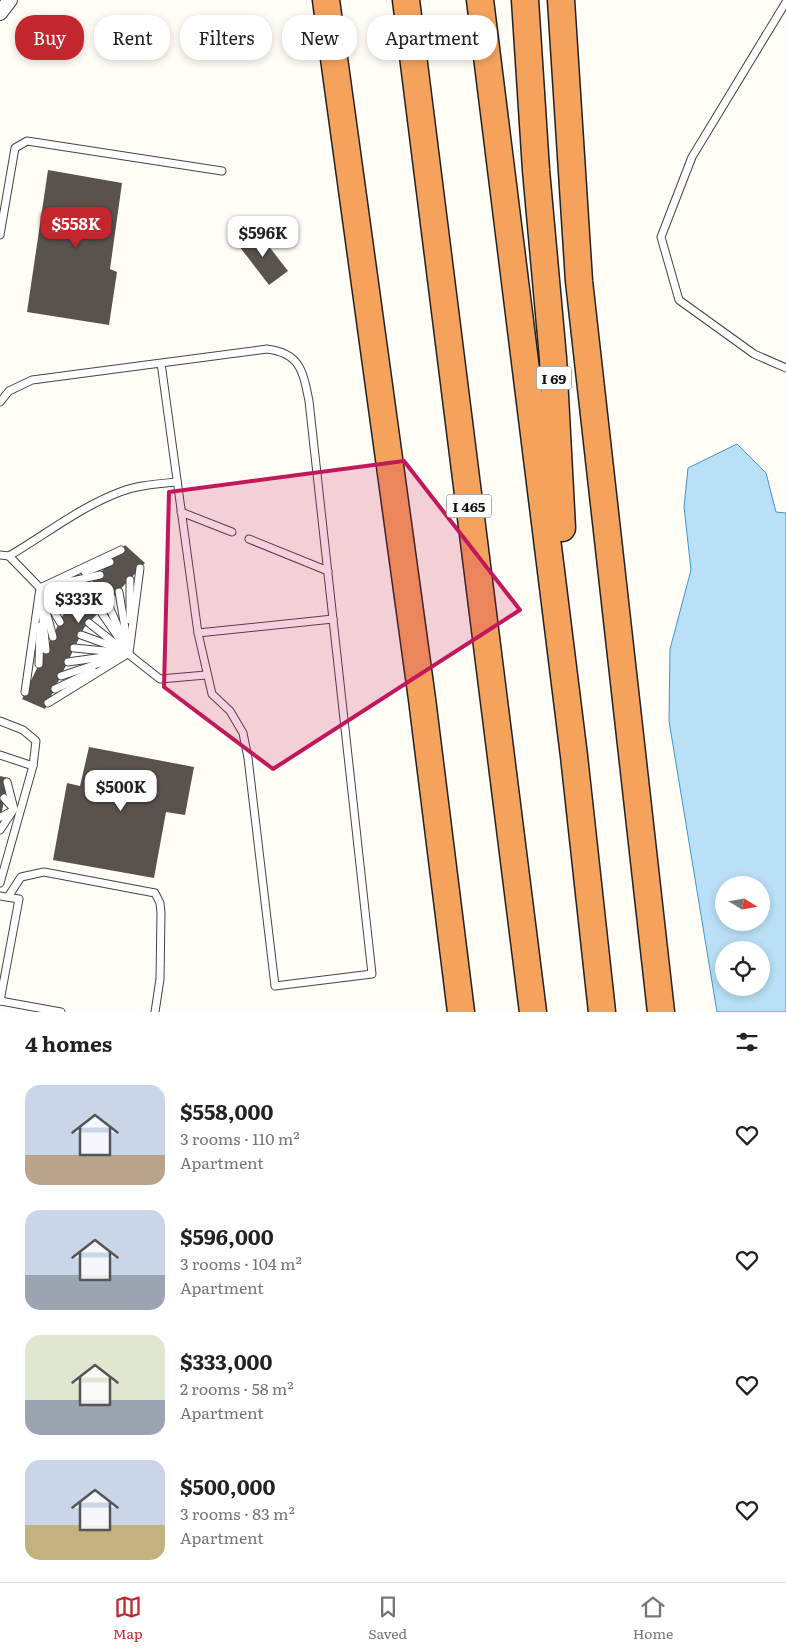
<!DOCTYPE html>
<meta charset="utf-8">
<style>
:root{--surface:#fff;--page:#f6f6f6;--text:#222;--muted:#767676;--line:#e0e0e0;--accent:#c4262e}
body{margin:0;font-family:Literata,serif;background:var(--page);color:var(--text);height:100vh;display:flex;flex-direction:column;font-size:19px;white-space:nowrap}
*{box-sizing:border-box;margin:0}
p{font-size:16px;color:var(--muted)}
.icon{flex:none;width:28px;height:28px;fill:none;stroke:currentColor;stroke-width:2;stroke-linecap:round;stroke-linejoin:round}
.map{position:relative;height:1012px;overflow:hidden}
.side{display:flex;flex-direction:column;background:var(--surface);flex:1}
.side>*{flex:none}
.top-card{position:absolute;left:15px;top:15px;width:500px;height:45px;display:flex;gap:10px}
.needle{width:32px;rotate:101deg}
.fabs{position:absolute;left:715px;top:876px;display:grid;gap:10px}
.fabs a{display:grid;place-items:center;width:55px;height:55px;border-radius:50%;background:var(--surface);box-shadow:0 2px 8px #0003;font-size:25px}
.price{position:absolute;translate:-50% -42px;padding:0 11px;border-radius:10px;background:#fff;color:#222;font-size:16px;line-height:32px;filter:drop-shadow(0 1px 2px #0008)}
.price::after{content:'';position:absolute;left:50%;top:30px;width:15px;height:11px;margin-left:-8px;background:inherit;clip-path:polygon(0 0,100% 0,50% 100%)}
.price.on{background:var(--accent);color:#fff}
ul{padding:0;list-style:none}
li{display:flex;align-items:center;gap:15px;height:125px;padding:0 25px}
li span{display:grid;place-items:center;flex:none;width:140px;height:100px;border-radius:15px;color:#555}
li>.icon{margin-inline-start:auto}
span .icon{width:60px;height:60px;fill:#fffc;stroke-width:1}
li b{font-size:21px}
h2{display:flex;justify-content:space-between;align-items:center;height:60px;padding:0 25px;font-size:21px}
.pill{padding:0 18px;border-radius:20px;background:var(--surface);box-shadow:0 2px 8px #0003;font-size:18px;line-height:45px}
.pill.on{background:var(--accent);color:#fff}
.tabs{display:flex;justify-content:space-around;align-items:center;height:70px;border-top:1px solid var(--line);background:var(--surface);font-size:14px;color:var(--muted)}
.tabs a{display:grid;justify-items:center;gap:2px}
.tabs .on{color:var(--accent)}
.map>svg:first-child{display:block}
</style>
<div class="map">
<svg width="786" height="1012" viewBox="0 0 786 1012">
<rect width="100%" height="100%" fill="#fffdf5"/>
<!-- water -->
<path fill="#b9e0f7" stroke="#3f96cf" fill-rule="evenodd" d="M737,444L766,473L776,512L786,513V1012H717L669,721L670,649L691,570L684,507L688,468ZM724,885H761V922H724ZM724,950H761V988H724Z"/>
<!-- building -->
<g fill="#5a524d">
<path d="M48,170L122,183L110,269L117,272L109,325L27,312Z"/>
<path d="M257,231L288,271L269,285L239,246Z"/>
<path d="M125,545L145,563L84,628L45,709L22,699L63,615Z"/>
<path d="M89,747L194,767L185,815L166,812L154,878L53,860L67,783L80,786Z"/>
<path d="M0,776L8,778L1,817H0Z"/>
</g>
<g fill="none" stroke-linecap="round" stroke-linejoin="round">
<!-- service casing -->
<g stroke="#444" stroke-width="9">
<g id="service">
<path d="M786,2L692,157L661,237L679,300L754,354L786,368"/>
<path d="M0,235L15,148L27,141L222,171"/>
<path d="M0,402L9,391L32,380L267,349C300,353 303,371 309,401L372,974L275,986L248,758L243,733L230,711L212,694L198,633L161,363"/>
<path d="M181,512L232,532"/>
<path d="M249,539L328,571"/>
<path d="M0,555L9,556C45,535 80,507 120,492C138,485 158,484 177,482"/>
<path d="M9,556L40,588L25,692"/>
<path d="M85,572L110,562"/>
<path d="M100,575L40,588L121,550"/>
<path d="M56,588L90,587"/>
<path d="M41,589L60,622"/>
<path d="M44,589L82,596"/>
<path d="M43,590L70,609"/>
<path d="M119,592L128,646"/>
<path d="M41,601L46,650"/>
<path d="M108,604L123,639"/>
<path d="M45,608L53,637"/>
<path d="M101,612L125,647"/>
<path d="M130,620V580"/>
<path d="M89,623L160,679L206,675"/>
<path d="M198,633L333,619"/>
<path d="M81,635L120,649"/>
<path d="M74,648L116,652"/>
<path d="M68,662L125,654"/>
<path d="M39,664L40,626"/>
<path d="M61,676L112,659"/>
<path d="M55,689L93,671"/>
<path d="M48,703L129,653L140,568"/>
<path d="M0,721L23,730L36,741L33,766L0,883"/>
<path d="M0,755L33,766"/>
<path d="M4,798L13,808"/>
<path d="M1,817L12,811"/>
<path d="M0,830L14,809L7,782"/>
<path d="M0,896L19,899L0,1001"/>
<path d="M8,897L21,877L44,872L155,893L160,903L161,913L160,979L155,1012"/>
<path d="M0,1001L61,1012"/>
</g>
</g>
<!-- minor casing -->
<g stroke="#444" stroke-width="16">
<path id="minor" d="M0,13L10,0"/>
</g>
<!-- motorway casing -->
<g stroke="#222" stroke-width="29">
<g id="motorway">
<path d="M326,0L422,699L461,1012"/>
<path d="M406,0L533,1012"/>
<path d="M480,0L574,756L602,1012"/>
<path d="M525,0L536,170L553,358L562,528"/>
<path d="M561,0L579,281L661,1012"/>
</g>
</g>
<!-- service -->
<use href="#service" stroke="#fff" stroke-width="7"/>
<!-- minor -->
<use href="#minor" stroke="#fff" stroke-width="14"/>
<!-- motorway -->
<use href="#motorway" stroke="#f5a25d" stroke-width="26"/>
</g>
<!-- marked area -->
<path fill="#c2185b" fill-opacity="0.2" stroke="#c2185b" stroke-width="4" stroke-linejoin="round" d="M404,461L520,610L273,769L164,687L169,492Z"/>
<g text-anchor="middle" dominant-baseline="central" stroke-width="5" stroke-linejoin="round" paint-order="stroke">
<!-- shield labels -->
<g fill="#fff" stroke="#585858" stroke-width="1">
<rect x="536.5" y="366.5" width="35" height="23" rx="4"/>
<rect x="446.5" y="494.5" width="45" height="23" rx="4"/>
</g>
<g font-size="14" font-weight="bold" fill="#111">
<text x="554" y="378">I 69</text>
<text x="469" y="506">I 465</text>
</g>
</g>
</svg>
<div class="fabs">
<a><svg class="needle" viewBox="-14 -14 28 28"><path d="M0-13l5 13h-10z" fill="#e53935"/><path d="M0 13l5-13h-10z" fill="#767676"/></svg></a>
<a><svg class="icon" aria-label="locate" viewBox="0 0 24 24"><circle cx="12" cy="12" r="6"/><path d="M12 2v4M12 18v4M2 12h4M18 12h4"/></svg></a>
</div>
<b class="price on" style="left:76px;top:249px">$558K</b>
<b class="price" style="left:263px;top:258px">$596K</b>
<b class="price" style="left:79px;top:624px">$333K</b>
<b class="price" style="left:121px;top:812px">$500K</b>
<div class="top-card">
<a class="pill on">Buy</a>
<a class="pill">Rent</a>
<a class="pill">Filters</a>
<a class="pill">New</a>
<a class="pill">Apartment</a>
</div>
</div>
<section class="side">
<h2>4 homes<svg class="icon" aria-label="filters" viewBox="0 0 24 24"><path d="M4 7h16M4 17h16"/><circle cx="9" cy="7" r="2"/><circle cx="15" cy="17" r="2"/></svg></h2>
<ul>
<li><span style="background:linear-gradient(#c9d6e8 70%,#b9a48a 0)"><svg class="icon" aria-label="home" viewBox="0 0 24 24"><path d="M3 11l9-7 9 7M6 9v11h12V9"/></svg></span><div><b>$558,000</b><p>3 rooms · 110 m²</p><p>Apartment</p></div><svg class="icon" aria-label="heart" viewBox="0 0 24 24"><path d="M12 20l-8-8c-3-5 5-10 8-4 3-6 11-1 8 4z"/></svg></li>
<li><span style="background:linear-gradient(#c9d6e8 65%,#9aa5b1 0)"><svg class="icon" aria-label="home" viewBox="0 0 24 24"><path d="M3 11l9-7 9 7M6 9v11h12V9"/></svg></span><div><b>$596,000</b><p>3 rooms · 104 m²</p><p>Apartment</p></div><svg class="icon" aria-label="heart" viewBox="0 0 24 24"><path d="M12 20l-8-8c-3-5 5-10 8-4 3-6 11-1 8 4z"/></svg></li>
<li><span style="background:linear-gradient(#dfe7d0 65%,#9aa5b1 0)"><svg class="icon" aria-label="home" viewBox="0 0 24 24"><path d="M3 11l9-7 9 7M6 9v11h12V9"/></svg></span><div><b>$333,000</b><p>2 rooms · 58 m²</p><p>Apartment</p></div><svg class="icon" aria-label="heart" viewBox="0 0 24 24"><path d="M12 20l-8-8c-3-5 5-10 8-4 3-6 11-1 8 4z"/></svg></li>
<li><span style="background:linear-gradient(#c9d6e8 65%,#c2b280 0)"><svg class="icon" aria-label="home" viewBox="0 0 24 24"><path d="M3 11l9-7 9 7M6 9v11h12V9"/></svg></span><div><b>$500,000</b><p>3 rooms · 83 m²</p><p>Apartment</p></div><svg class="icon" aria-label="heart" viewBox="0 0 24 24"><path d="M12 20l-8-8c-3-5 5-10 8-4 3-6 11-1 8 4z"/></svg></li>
</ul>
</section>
<nav class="tabs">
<a class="on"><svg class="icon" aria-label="map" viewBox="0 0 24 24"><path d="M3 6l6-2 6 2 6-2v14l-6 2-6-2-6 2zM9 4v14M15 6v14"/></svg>Map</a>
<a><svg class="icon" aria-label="saved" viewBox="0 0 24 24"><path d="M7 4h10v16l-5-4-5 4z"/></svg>Saved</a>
<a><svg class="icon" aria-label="home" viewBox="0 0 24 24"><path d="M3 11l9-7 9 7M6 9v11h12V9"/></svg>Home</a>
</nav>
